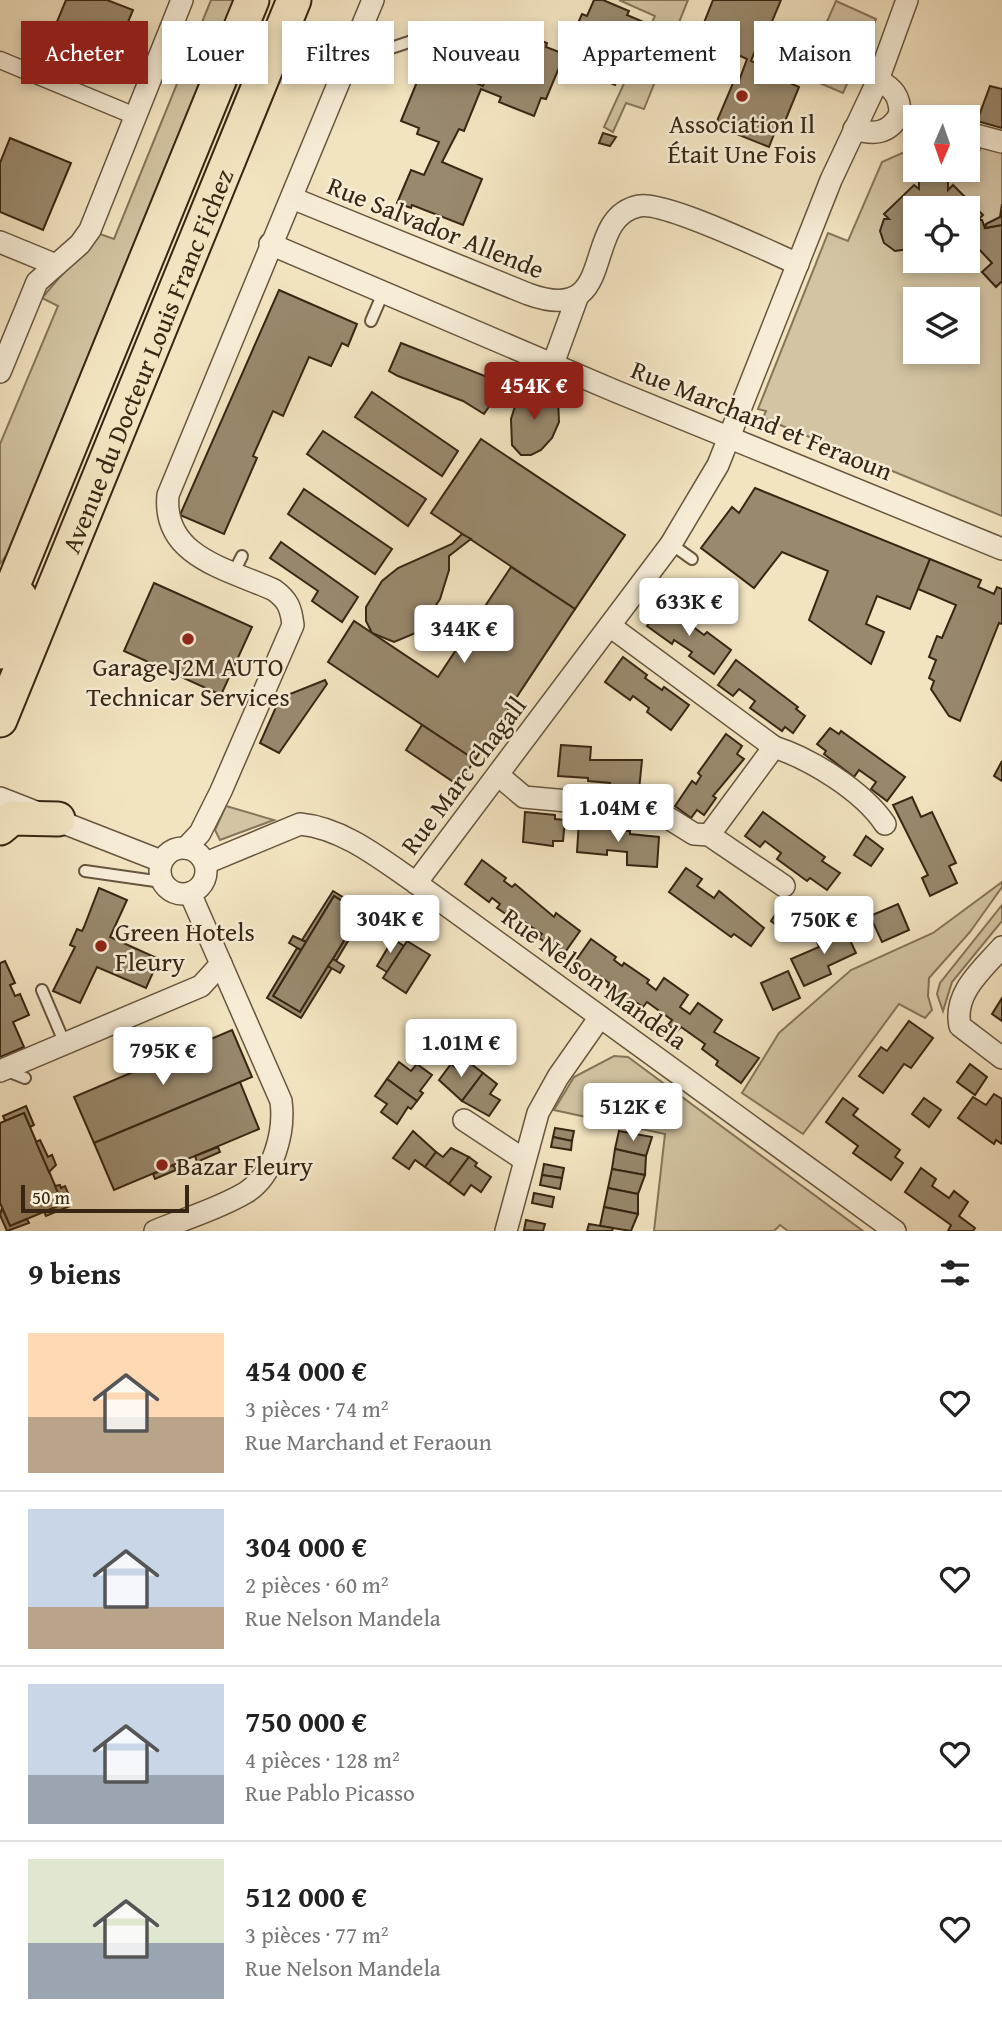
<!DOCTYPE html>
<html lang="fr">
<meta charset="utf-8">
<style>
:root{--surface:#fff;--page:#f2f2f2;--text:#222;--muted:#767676;--line:#e0e0e0;--accent:#8f2418}
body{margin:0;font-family:"Gentium Book Plus",serif;background:var(--page);color:var(--text);height:100vh;display:flex;flex-direction:column;font-size:26px;white-space:nowrap}
*{box-sizing:border-box;margin:0}
p{font-size:23px;color:var(--muted)}
.icon{flex:none;width:38px;height:38px;fill:none;stroke:currentColor;stroke-width:2;stroke-linecap:round;stroke-linejoin:round}
.map{position:relative;height:1231px;overflow:hidden}
.drawer{display:flex;flex-direction:column;background:var(--surface);flex:1}
.drawer>*{flex:none}
.hud{position:absolute;left:21px;top:21px;width:961px;height:63px;display:flex;gap:14px}
.needle{width:46px;rotate:182deg}
.buttons{position:absolute;left:903px;top:105px;display:grid;gap:14px}
.buttons a{display:grid;place-items:center;width:77px;height:77px;border-radius:0px;background:var(--surface);box-shadow:0 4px 10px #0003;font-size:35px}
.scale{position:absolute;left:21px;bottom:18px;width:168px;box-sizing:border-box;padding-left:7px;border:4px solid #382612;border-top:0;font-size:19px;line-height:24px;white-space:nowrap;color:#382612;-webkit-text-stroke:5px #f7edd7;paint-order:stroke}
.price{position:absolute;translate:-50% -60px;padding:0 16px;border-radius:7px;background:#fff;color:#222;font-size:23px;line-height:46px;filter:drop-shadow(0 2px 4px #0008)}
.price::after{content:'';position:absolute;left:50%;top:42px;width:21px;height:16px;margin-left:-10px;background:inherit;clip-path:polygon(0 0,100% 0,50% 100%)}
.price.current{background:var(--accent);color:#fff}
ul{padding:0;list-style:none}
li{display:flex;align-items:center;gap:21px;height:175px;padding:0 28px}
li+li{border-top:2px solid var(--line)}
li span{display:grid;place-items:center;flex:none;width:196px;height:140px;border-radius:0px;color:#555}
li>.icon{margin-inline-start:auto}
span .icon{width:84px;height:84px;fill:#fffc;stroke-width:1}
li b{font-size:30px}
h2{display:flex;justify-content:space-between;align-items:center;height:84px;padding:0 28px;font-size:30px}
.pill{padding:0 24px;border-radius:0px;background:var(--surface);box-shadow:0 4px 10px #0003;font-size:24px;line-height:63px}
.pill.current{background:var(--accent);color:#fff}
.map>svg:first-child{display:block}
</style>
<div class="map">
<svg width="1002" height="1231" viewBox="0 0 1002 1231">
<rect width="100%" height="100%" fill="#f3e4c1"/>
<filter id="stains"><feTurbulence type="fractalNoise" baseFrequency=".00286" numOctaves="4"/><feColorMatrix values="0 0 0 0 .2 0 0 0 0 .09 0 0 0 0 .02 0 0 0 .5 -.17"/></filter>
<radialGradient id="worn" r=".72"><stop offset=".6" stop-color="#630" stop-opacity="0"/><stop offset="1" stop-color="#630" stop-opacity=".3"/></radialGradient>
<!-- green -->
<g fill="#d3c4a3" stroke="#86755a" stroke-width="2" fill-rule="evenodd">
<path d="M211,0H234L7,554L0,564V444L58,306L42,298L97,233L114,239Z"/>
<path d="M619,0H688L644,109L626,103L613,132L604,127L655,16Z"/>
<path d="M836,1L876,19L843,93L803,76Z"/>
<path d="M915,137V170H968V153L976,156L984,143L1002,149V516L763,418L766,411L758,409L828,233L848,241L882,162L907,151ZM915,208H968V261H915ZM915,299H968V352H915Z"/>
<path d="M226,806L274,820L220,840L215,830Z"/>
<path d="M1002,882V887L970,932L929,978L928,996L932,1010L925,1018L899,1004L803,1134L742,1093L779,1033L851,970L933,933Z"/>
<path d="M1002,905V921L952,982L943,1011L937,994L940,983Z"/>
<path d="M614,1056L628,1057L863,1231H788L780,1225L774,1231H654L665,1134L554,1110L574,1077Z"/>
</g>
<!-- building -->
<g fill="#99896d" stroke="#382612" stroke-width="2">
<path d="M66,0H107L133,10L105,78L44,53Z"/>
<path d="M594,0H603L629,11L627,15L646,23L628,68L623,66L615,85L580,70L582,65L563,58L546,99L541,98L534,116L499,102L501,97L481,89L464,131L459,129L442,162L482,179L463,225L412,205L411,208L397,203L411,170L424,175L439,142L417,134L419,128L401,121L419,77L423,78L431,60L466,74L464,78L483,86L500,46L505,47L513,29L547,43L546,47L564,54L582,14L587,16Z"/>
<path d="M713,0H781L763,43L759,41L751,61L783,74L781,79L799,87L781,131L776,129L769,147L734,133L736,128L717,121L736,76L740,78L747,59L716,45L718,40L700,33Z"/>
<path d="M990,86L1002,89V128L977,121Z"/>
<path d="M603,133L616,137L610,146L599,143Z"/>
<path d="M10,138L71,163L43,230L0,212V163Z"/>
<path d="M930,170H938L940,180H948V190L953,185L983,215L978,220H982L985,228L1002,225V281L996,287L982,272L992,263L977,247L968,251V208H915V247L911,244L909,249L895,251L884,243L880,231L884,219H889L884,214L914,185L919,189V179H927Z"/>
<path d="M1002,204V225L985,228L986,224L1000,217Z"/>
<path d="M279,290L357,324L348,346L342,343L331,366L309,357L283,416L273,411L253,456L257,458L224,534L180,515Z"/>
<path d="M401,343L485,376L501,389L484,414L463,401L398,376L389,371Z"/>
<path d="M536,388L558,399L559,422L552,438L541,450L531,455H521L512,445L511,419L517,400Z"/>
<path d="M372,392L458,451L442,476L355,417Z"/>
<path d="M323,431L426,499L408,526L307,454Z"/>
<path d="M481,439L625,535L575,609L431,513Z"/>
<path d="M755,488L930,559L910,609L877,596L866,624L884,632L871,664L809,620L828,571L782,552L754,588L701,548L732,507L739,513Z"/>
<path d="M304,489L392,549L375,574L288,514Z"/>
<path d="M462,534L471,539L449,556V570L440,599L418,632L394,642L372,633L366,621V607L382,581L398,568L452,544Z"/>
<path d="M281,542L358,597L342,622L312,601L318,591L270,558Z"/>
<path d="M930,559L981,580L978,587L994,594L997,587L1002,589V624L999,623L960,721L949,716L931,689L934,681L929,678L936,660L929,657L937,636L942,638L956,605L918,589Z"/>
<path d="M511,567L575,609L475,760L328,662L354,621L438,677Z"/>
<path d="M154,583L252,627L221,695L124,651Z"/>
<path d="M665,602L689,619L687,622L696,629L704,635L707,632L731,650L714,674L689,656L692,652L674,640L672,644L647,626Z"/>
<path d="M623,657L647,675L645,678L662,690L664,687L689,705L671,730L647,712L649,708L633,696L630,700L605,682Z"/>
<path d="M736,660L798,707L796,709L805,716L793,733L785,727L782,731L750,708L755,701L739,689L733,696L718,685Z"/>
<path d="M325,680L327,684L279,753L260,743L280,698Z"/>
<path d="M422,725L475,760L458,785L406,750Z"/>
<path d="M830,728L839,734L841,731L905,777L887,801L871,789L876,782L859,770L854,777L824,754L826,751L817,744Z"/>
<path d="M726,734L742,746L737,754L744,759L713,796L716,798L704,815L697,810L691,818L675,806L692,781L696,784L701,776L698,773Z"/>
<path d="M561,745L591,747L590,760H642L639,790L609,788L610,783L588,781V778L558,776Z"/>
<path d="M1002,761V781L994,776Z"/>
<path d="M912,797L921,817L932,812L956,863L949,866L957,883L930,896L922,878L928,875L893,805Z"/>
<path d="M525,812L555,815V819L565,820L563,841H553V846L523,842Z"/>
<path d="M763,812L825,857L822,861L840,873L827,890L810,878L807,881L777,859L781,853L765,841L760,847L745,836Z"/>
<path d="M579,821L610,825L609,829L630,831V834L659,837L657,867L627,865V852L607,850V855L577,852Z"/>
<path d="M866,836L883,849L871,866L854,855Z"/>
<path d="M482,860L506,878L504,881L512,887L515,884L554,917L556,913L580,931L563,955L539,938L542,934L524,922L522,925L497,908L500,904L492,898L489,902L465,884Z"/>
<path d="M686,868L702,879L697,886L714,898L719,891L764,928L751,946L734,934L731,937L669,892Z"/>
<path d="M99,888L127,900L110,937L159,959L146,988L97,967L80,1003L53,991L75,947L70,945L77,929L82,931L84,927Z"/>
<path d="M333,891L366,911L336,961L333,959L361,913L334,896L306,942L302,940Z"/>
<path d="M334,896L361,913L300,1012L273,996Z"/>
<path d="M795,899L813,911L806,920L789,908Z"/>
<path d="M898,904L909,930L882,942L870,916Z"/>
<path d="M777,912L799,928L793,937L771,921Z"/>
<path d="M844,927L856,953L828,966L831,974L804,986L791,959L819,947L816,939Z"/>
<path d="M293,936L306,942L301,950L289,943Z"/>
<path d="M393,939L404,946L387,972L377,966Z"/>
<path d="M591,939L616,957L614,960L622,966L624,963L649,980L647,983L656,990L664,978L688,995L680,1007L690,1014L698,1003L722,1020L714,1032L759,1058L741,1083L716,1065L718,1061L702,1049L705,1044L681,1027L677,1031L668,1025L672,1020L647,1002L643,1007L634,1001L632,1004L607,987L609,983L601,977L599,980L574,963Z"/>
<path d="M407,941L430,955L406,993L383,978Z"/>
<path d="M297,948L301,950L273,996L300,1012L328,966L332,968L301,1018L267,998Z"/>
<path d="M333,959L344,966L340,973L328,966Z"/>
<path d="M5,961L15,983L10,985L15,996L20,994L29,1015L13,1022L24,1047L0,1057V963Z"/>
<path d="M788,971L800,998L773,1010L761,983Z"/>
<path d="M1002,998V1021L992,1014Z"/>
<path d="M909,1021L933,1038L911,1068L904,1064L883,1093L859,1076L881,1047L887,1051Z"/>
<path d="M232,1030L252,1077L94,1143L74,1097Z"/>
<path d="M467,1061L483,1073L462,1101L439,1080L451,1064L460,1071Z"/>
<path d="M399,1062L411,1071L417,1064L432,1075L420,1091L423,1093L417,1101L387,1079Z"/>
<path d="M970,1064L987,1077L975,1095L957,1082Z"/>
<path d="M483,1073L497,1084L490,1094L500,1100L489,1116L462,1101Z"/>
<path d="M387,1079L417,1101L411,1109L408,1107L397,1124L381,1112L387,1104L375,1096Z"/>
<path d="M240,1082L259,1129L114,1190L94,1143Z"/>
<path d="M994,1094L1002,1099V1144L996,1140L994,1144L958,1118L973,1097L986,1105Z"/>
<path d="M843,1098L858,1109L853,1115L900,1150L895,1157L903,1163L891,1180L853,1153L858,1146L826,1122Z"/>
<path d="M924,1098L941,1110L929,1127L912,1114Z"/>
<path d="M26,1106L34,1125L30,1127L24,1113L5,1121L3,1116Z"/>
<path d="M24,1113L63,1204L10,1226L0,1203V1123Z"/>
<path d="M555,1128L574,1131L572,1141L553,1137Z"/>
<path d="M413,1131L436,1152L425,1167L415,1160L409,1169L393,1158Z"/>
<path d="M619,1131L652,1137L646,1156L615,1149Z"/>
<path d="M553,1137L572,1141L571,1150L551,1147Z"/>
<path d="M40,1140L48,1157L52,1155L56,1165L49,1172L36,1142Z"/>
<path d="M218,1147L220,1152L197,1162L195,1156Z"/>
<path d="M451,1148L469,1157L449,1184L425,1167L436,1152L443,1157Z"/>
<path d="M615,1149L646,1156L645,1175L612,1169Z"/>
<path d="M469,1157L477,1163L475,1166L491,1177L481,1192L471,1185L464,1195L449,1184Z"/>
<path d="M544,1164L564,1168L562,1178L542,1175Z"/>
<path d="M173,1165L176,1170L155,1179L153,1174Z"/>
<path d="M921,1168L936,1179L932,1186L949,1198L954,1191L968,1202L959,1216L975,1228L973,1231H948L951,1225L905,1192Z"/>
<path d="M612,1169L645,1175L638,1194L608,1188Z"/>
<path d="M542,1175L562,1178L560,1189L540,1185Z"/>
<path d="M60,1185L61,1188L65,1186L68,1193L65,1195L70,1206L46,1216L44,1212L63,1204L55,1186Z"/>
<path d="M608,1188L638,1194V1214L604,1207Z"/>
<path d="M534,1193L554,1197L552,1207L532,1203Z"/>
<path d="M604,1207L638,1214L631,1231L600,1226Z"/>
<path d="M2,1208L10,1226L27,1219L29,1223L7,1231L0,1215Z"/>
<path d="M526,1220L545,1224L543,1231L524,1230Z"/>
<path d="M589,1224L613,1228L612,1231H587Z"/>
</g>
<g fill="none" stroke-linecap="round" stroke-linejoin="round">
<!-- service casing -->
<g stroke="#67563e" stroke-width="14">
<g id="service">
<path d="M351,51L367,56L421,38"/>
<path d="M371,321L383,293"/>
<path d="M671,544L692,559"/>
<path d="M234,572L242,556"/>
<path d="M85,871L162,882"/>
<path d="M42,990L65,1044"/>
<path d="M5,1070L25,1078"/>
</g>
</g>
<!-- pedestrian casing -->
<g stroke="#67563e" stroke-width="19">
<path id="pedestrian" d="M0,60L135,116"/>
</g>
<!-- minor casing -->
<g stroke="#67563e" stroke-width="24">
<g id="minor">
<path d="M878,80C893,88 900,96 900,114"/>
<path d="M854,129C874,135 889,134 900,114L915,119"/>
<path d="M968,133L1002,142"/>
<path d="M292,198L528,294C621,328 579,218 639,206C665,201 768,251 798,264"/>
<path d="M0,242L56,265"/>
<path d="M270,244L615,391L1002,549"/>
<path d="M553,364L577,298"/>
<path d="M0,372L37,282L80,244L90,230L182,0"/>
<path d="M610,626L774,747C811,759 863,791 885,824"/>
<path d="M498,775L524,797L654,809L694,834L709,835L784,886"/>
<path d="M0,798L161,861"/>
<path d="M709,835L774,747"/>
<circle cx="183" cy="871" r="23"/>
<path d="M186,848L200,833L221,791L293,625C291,608 288,600 274,590C228,569 162,557 168,495L373,0"/>
<path d="M206,863L300,824C343,828 381,859 416,883L895,1231"/>
<path d="M416,883L671,544L718,465L831,180L878,80L907,0"/>
<path d="M1002,947C982,970 953,993 960,1026L1002,1058"/>
<path d="M0,1071L201,986L221,964"/>
<path d="M464,1120L523,1159"/>
<path d="M155,1231C184,1219 218,1209 245,1193C274,1176 285,1131 281,1101L190,893"/>
<path d="M506,1231L538,1113L558,1077L600,1017"/>
</g>
</g>
<!-- primary casing -->
<g stroke="#382612" stroke-width="37">
<g id="primary">
<path d="M0,617L252,0"/>
<path d="M0,652L20,597"/>
<path id="s1" d="M0,720L294,0"/>
<path d="M0,828L12,818L58,819"/>
</g>
</g>
<!-- service -->
<use href="#service" stroke="#f7edd7" stroke-width="10"/>
<!-- pedestrian -->
<use href="#pedestrian" stroke="#f7edd7" stroke-width="16"/>
<!-- minor -->
<use href="#minor" stroke="#f7edd7" stroke-width="21"/>
<!-- primary -->
<use href="#primary" stroke="#f3e4c1" stroke-width="33"/>
</g>
<!-- markers -->
<g fill="#8f2418" stroke="#f7edd7" stroke-width="2.5">
<circle cx="742" cy="96" r="7"/>
<circle cx="188" cy="639" r="7"/>
<circle cx="101" cy="946" r="7"/>
<circle cx="162" cy="1165" r="7"/>
</g>
<g text-anchor="middle" dominant-baseline="central" stroke-width="5" stroke-linejoin="round" paint-order="stroke">
<!-- poi labels -->
<g font-size="26" fill="#382612" stroke="#f7edd7">
<text x="742" y="123">Association Il<tspan x="742" dy="30">Était Une Fois</tspan></text>
<text x="188" y="666">Garage J2M AUTO<tspan x="188" dy="30">Technicar Services</tspan></text>
<text x="115" y="931" text-anchor="start">Green Hotels<tspan x="115" dy="30">Fleury</tspan></text>
<text x="176" y="1165" text-anchor="start">Bazar Fleury</text>
</g>
<!-- street labels -->
<g font-size="26" fill="#382612" stroke="#f7edd7">
<text transform="translate(436 227) rotate(22)">Rue Salvador Allende</text>
<text stroke="none"><textPath href="#s1" startOffset="388">Avenue du Docteur Louis Franc Fichez</textPath></text>
<text transform="translate(762 420) rotate(22)">Rue Marchand et Feraoun</text>
<text transform="translate(463 775) rotate(-53)">Rue Marc Chagall</text>
<text transform="translate(595 978) rotate(36)">Rue Nelson Mandela</text>
</g>
</g>
<rect width="100%" height="100%" filter="url(#stains)"/>
<rect width="100%" height="100%" fill="url(#worn)"/>
</svg>
<div class="buttons">
<a><svg class="needle" viewBox="-14 -14 28 28"><path d="M0-13l5 13h-10z" fill="#e53935"/><path d="M0 13l5-13h-10z" fill="#767676"/></svg></a>
<a><svg class="icon" aria-label="locate" viewBox="0 0 24 24"><circle cx="12" cy="12" r="6"/><path d="M12 2v4M12 18v4M2 12h4M18 12h4"/></svg></a>
<a><svg class="icon" aria-label="layers" viewBox="0 0 24 24"><path d="M12 4l9 5-9 5-9-5zM3 14l9 5 9-5"/></svg></a>
</div>
<div class="scale">50 m</div>
<b class="price current" style="left:534px;top:422px">454K €</b>
<b class="price" style="left:689px;top:638px">633K €</b>
<b class="price" style="left:464px;top:665px">344K €</b>
<b class="price" style="left:618px;top:844px">1.04M €</b>
<b class="price" style="left:390px;top:955px">304K €</b>
<b class="price" style="left:824px;top:956px">750K €</b>
<b class="price" style="left:461px;top:1079px">1.01M €</b>
<b class="price" style="left:163px;top:1087px">795K €</b>
<b class="price" style="left:633px;top:1143px">512K €</b>
<div class="hud">
<a class="pill current">Acheter</a>
<a class="pill">Louer</a>
<a class="pill">Filtres</a>
<a class="pill">Nouveau</a>
<a class="pill">Appartement</a>
<a class="pill">Maison</a>
</div>
</div>
<section class="drawer">
<h2>9 biens<svg class="icon" aria-label="filters" viewBox="0 0 24 24"><path d="M4 7h16M4 17h16"/><circle cx="9" cy="7" r="2"/><circle cx="15" cy="17" r="2"/></svg></h2>
<ul>
<li><span style="background:linear-gradient(#ffd9b3 60%,#b9a48a 0)"><svg class="icon" aria-label="home" viewBox="0 0 24 24"><path d="M3 11l9-7 9 7M6 9v11h12V9"/></svg></span><div><b>454 000 €</b><p>3 pièces · 74 m²</p><p>Rue Marchand et Feraoun</p></div><svg class="icon" aria-label="heart" viewBox="0 0 24 24"><path d="M12 20l-8-8c-3-5 5-10 8-4 3-6 11-1 8 4z"/></svg></li>
<li><span style="background:linear-gradient(#c9d6e8 70%,#b9a48a 0)"><svg class="icon" aria-label="home" viewBox="0 0 24 24"><path d="M3 11l9-7 9 7M6 9v11h12V9"/></svg></span><div><b>304 000 €</b><p>2 pièces · 60 m²</p><p>Rue Nelson Mandela</p></div><svg class="icon" aria-label="heart" viewBox="0 0 24 24"><path d="M12 20l-8-8c-3-5 5-10 8-4 3-6 11-1 8 4z"/></svg></li>
<li><span style="background:linear-gradient(#c9d6e8 65%,#9aa5b1 0)"><svg class="icon" aria-label="home" viewBox="0 0 24 24"><path d="M3 11l9-7 9 7M6 9v11h12V9"/></svg></span><div><b>750 000 €</b><p>4 pièces · 128 m²</p><p>Rue Pablo Picasso</p></div><svg class="icon" aria-label="heart" viewBox="0 0 24 24"><path d="M12 20l-8-8c-3-5 5-10 8-4 3-6 11-1 8 4z"/></svg></li>
<li><span style="background:linear-gradient(#dfe7d0 60%,#9aa5b1 0)"><svg class="icon" aria-label="home" viewBox="0 0 24 24"><path d="M3 11l9-7 9 7M6 9v11h12V9"/></svg></span><div><b>512 000 €</b><p>3 pièces · 77 m²</p><p>Rue Nelson Mandela</p></div><svg class="icon" aria-label="heart" viewBox="0 0 24 24"><path d="M12 20l-8-8c-3-5 5-10 8-4 3-6 11-1 8 4z"/></svg></li>
</ul>
</section>
